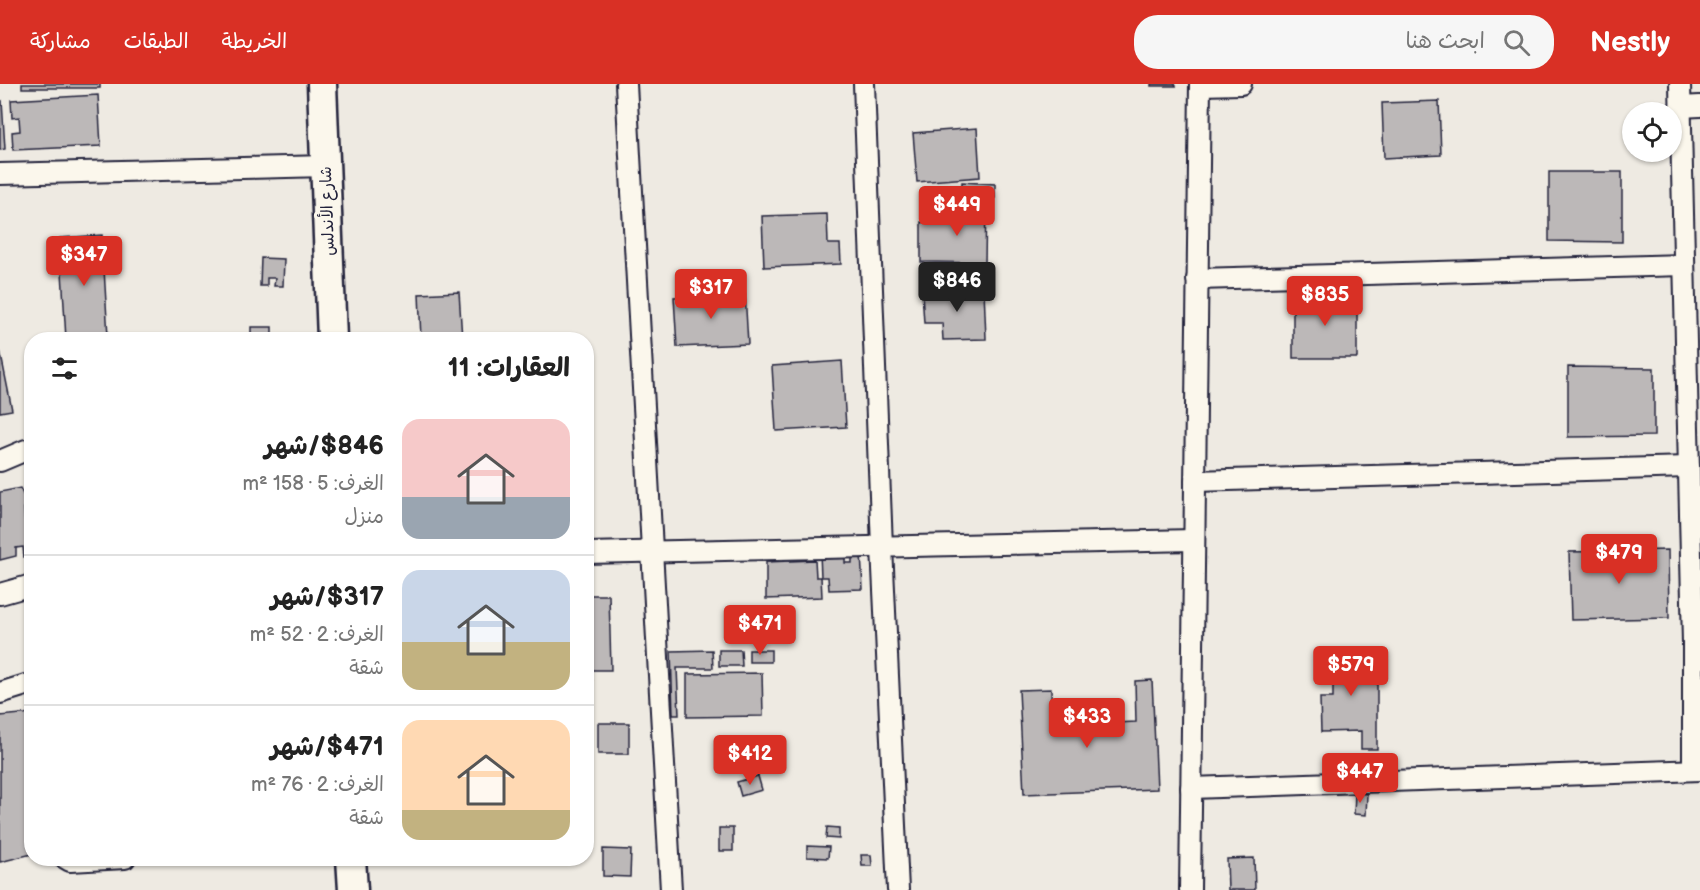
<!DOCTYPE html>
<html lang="ar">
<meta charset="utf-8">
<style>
:root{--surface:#fff;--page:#f6f6f6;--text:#222;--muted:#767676;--line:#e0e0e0;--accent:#d93025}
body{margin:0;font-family:"Balsamiq Sans","Playpen Sans Arabic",sans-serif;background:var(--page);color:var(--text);direction:rtl;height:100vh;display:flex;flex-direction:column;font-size:22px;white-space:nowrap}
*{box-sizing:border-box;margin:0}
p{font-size:20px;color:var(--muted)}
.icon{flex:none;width:33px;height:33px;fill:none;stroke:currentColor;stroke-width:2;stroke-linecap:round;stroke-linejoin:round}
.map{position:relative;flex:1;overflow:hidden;direction:ltr}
.details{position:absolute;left:24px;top:248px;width:570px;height:534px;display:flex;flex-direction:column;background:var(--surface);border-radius:24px;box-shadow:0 2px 4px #0004;direction:rtl}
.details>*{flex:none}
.tools{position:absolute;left:1622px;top:18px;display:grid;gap:12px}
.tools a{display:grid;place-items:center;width:60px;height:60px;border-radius:50%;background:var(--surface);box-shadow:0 2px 4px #0004;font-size:30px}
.price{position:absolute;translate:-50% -51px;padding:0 14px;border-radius:6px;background:var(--accent);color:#fff;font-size:20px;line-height:39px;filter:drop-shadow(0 2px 3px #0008)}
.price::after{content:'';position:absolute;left:50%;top:36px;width:18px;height:14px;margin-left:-9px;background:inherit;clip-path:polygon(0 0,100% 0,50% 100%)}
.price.current{background:#222;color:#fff}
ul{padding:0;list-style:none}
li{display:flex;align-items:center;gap:18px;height:150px;padding:0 24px}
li+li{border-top:2px solid var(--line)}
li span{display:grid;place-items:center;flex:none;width:168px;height:120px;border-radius:18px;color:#555}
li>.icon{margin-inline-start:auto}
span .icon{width:72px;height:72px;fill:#fffc;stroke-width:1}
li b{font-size:26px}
h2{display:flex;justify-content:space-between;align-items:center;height:72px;padding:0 24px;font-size:26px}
header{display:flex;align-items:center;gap:36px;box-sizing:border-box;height:84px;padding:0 30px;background:var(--accent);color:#fff}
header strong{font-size:28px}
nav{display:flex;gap:33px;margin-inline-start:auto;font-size:21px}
.search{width:420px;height:54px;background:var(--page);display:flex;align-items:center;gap:15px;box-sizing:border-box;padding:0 21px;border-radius:24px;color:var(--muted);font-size:22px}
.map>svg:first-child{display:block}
</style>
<header>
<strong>Nestly</strong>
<div class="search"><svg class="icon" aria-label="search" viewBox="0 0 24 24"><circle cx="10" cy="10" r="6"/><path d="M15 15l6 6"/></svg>ابحث هنا</div>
<nav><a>الخريطة</a><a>الطبقات</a><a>مشاركة</a></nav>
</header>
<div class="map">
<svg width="1700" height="806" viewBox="0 0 1700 806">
<rect width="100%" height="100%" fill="#eeeae2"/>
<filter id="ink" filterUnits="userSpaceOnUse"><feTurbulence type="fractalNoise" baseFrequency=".0167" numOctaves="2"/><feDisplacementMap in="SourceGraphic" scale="12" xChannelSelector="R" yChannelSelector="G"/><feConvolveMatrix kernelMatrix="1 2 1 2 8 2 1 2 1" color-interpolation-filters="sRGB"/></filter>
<g filter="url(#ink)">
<!-- building -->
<g fill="#bcb8b8" stroke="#22223b" stroke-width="1.5">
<rect x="22" y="0" width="78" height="4"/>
<path d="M1151,0H1175L1176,2H1151Z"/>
<path d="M98,11L101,62L13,66L12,48L20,47L19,33L12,34L11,16Z"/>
<path d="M2,17L5,65L0,66V18Z"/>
<path d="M1439,17L1441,71L1384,74L1382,19Z"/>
<path d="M977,44L980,93L917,98L913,49Z"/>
<path d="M1549,88H1622V158L1549,157Z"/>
<path d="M962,98L995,100V114L962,113Z"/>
<path d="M959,117H986L985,179L921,178V138L958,139Z"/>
<path d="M827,130L828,160H840L841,180L764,183L762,132Z"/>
<path d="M102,151L108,253L66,255L60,154Z"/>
<path d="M261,174L284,175L283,202H274L275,194H267V202H260Z"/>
<path d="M984,206L986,255L943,256L942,239H924L922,208Z"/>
<path d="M459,208L462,255H421L419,210Z"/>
<path d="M745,209L748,260L677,263L674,213Z"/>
<rect x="1293" y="212" width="64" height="62"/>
<rect x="251" y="243" width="21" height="12"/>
<path d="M0,266L12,326L0,328Z"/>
<path d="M842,277L846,343L776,347L772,282Z"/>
<path d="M1568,283L1654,284V352L1568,353Z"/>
<path d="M20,404L29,423L24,424L25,441H32V471L24,473L23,463L16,464V472L0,476V408Z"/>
<path d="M1668,466L1669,534L1571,536L1569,468Z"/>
<path d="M845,467V479H852V470H861L863,505L829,506L828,493H821L820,468Z"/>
<path d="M815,476L816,493H821L822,513L766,515V478Z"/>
<path d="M586,511H609L611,586H592L593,616H586Z"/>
<path d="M712,566L713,584H677L679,631H673L671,567Z"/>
<path d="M719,566H741L742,582H719Z"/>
<rect x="749" y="566" width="22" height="12"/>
<path d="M1377,571V665H1361V647L1321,648L1320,614H1333V599H1321V572Z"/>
<path d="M762,589L763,632L687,633V590Z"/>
<path d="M1152,596L1157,705L1024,710L1019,606L1051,605L1052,642L1136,638L1135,597Z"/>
<path d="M32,629V770L0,778V632Z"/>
<rect x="598" y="639" width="31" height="31"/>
<path d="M758,692L762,706L741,712L737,698Z"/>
<path d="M1355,709L1367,710L1366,731L1354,730Z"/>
<path d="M827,743L839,744V755L826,754Z"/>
<rect x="719" y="744" width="14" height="23"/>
<path d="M807,762L829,763L828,774L807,773Z"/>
<path d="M603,765L631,766L630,793L603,792Z"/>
<path d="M861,771H871L872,782H862Z"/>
<path d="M1254,774L1255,806H1228L1227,775Z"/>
</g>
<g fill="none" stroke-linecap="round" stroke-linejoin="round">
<!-- minor casing -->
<g stroke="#22223b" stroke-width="24">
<g id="minor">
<path d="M626,0L671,806"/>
<path d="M864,0L882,463L898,806"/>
<path d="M1680,0L1693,559V686"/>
<path d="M1200,1L1241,0"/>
<path d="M1680,23L1700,22"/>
<path d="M0,90L326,82"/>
<path d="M1197,195L1684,181"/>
<path d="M0,377L26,366L32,367"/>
<path d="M1195,397L1689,383"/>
<path d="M586,469L1194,456"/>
<path d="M0,510L32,501"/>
<path d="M0,609L32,599"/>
<path d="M1191,704L1700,686"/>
<path d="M65,774L70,777L125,774"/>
<path d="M1190,806L1200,0"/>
</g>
</g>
<!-- secondary casing -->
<g stroke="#22223b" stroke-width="33">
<g id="secondary">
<path d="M322,0L332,255"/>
<path d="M351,774L353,806"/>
</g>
</g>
<!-- minor -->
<use href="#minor" stroke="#fbf7ec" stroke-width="20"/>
<!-- secondary -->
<use href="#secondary" stroke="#fbf7ec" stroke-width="28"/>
</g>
</g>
<g text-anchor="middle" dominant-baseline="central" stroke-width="6" stroke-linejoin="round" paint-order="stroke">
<!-- street labels -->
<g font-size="16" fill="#22223b" stroke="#fbf7ec">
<text transform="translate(328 127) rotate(-92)">شارع الأندلس</text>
</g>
</g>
</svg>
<div class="tools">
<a><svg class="icon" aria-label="locate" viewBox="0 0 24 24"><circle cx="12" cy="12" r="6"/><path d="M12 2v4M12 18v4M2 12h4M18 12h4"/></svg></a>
</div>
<b class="price" style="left:957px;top:153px">$449</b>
<b class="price" style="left:84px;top:203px">$347</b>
<b class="price current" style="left:957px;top:229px">$846</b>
<b class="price" style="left:711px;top:236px">$317</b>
<b class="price" style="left:1325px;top:243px">$835</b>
<b class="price" style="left:1619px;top:501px">$479</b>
<b class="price" style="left:760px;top:572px">$471</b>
<b class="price" style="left:1351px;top:613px">$579</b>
<b class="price" style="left:1087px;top:665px">$433</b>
<b class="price" style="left:750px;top:702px">$412</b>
<b class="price" style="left:1360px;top:720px">$447</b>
<section class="details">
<h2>العقارات: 11<svg class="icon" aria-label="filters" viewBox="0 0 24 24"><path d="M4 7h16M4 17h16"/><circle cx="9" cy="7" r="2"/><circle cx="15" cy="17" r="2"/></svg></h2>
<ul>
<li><span style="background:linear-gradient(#f6c9c9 65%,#9aa5b1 0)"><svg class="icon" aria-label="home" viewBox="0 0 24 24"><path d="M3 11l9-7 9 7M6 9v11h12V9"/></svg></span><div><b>$846/شهر</b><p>الغرف: 5 · 158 m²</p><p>منزل</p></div></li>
<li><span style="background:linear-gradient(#c9d6e8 60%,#c2b280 0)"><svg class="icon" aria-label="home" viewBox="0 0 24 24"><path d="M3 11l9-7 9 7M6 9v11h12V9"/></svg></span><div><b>$317/شهر</b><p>الغرف: 2 · 52 m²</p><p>شقة</p></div></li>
<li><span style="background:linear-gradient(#ffd9b3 75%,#c2b280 0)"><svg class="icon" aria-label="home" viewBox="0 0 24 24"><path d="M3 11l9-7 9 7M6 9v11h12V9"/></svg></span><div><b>$471/شهر</b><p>الغرف: 2 · 76 m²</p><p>شقة</p></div></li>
</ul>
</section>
</div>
